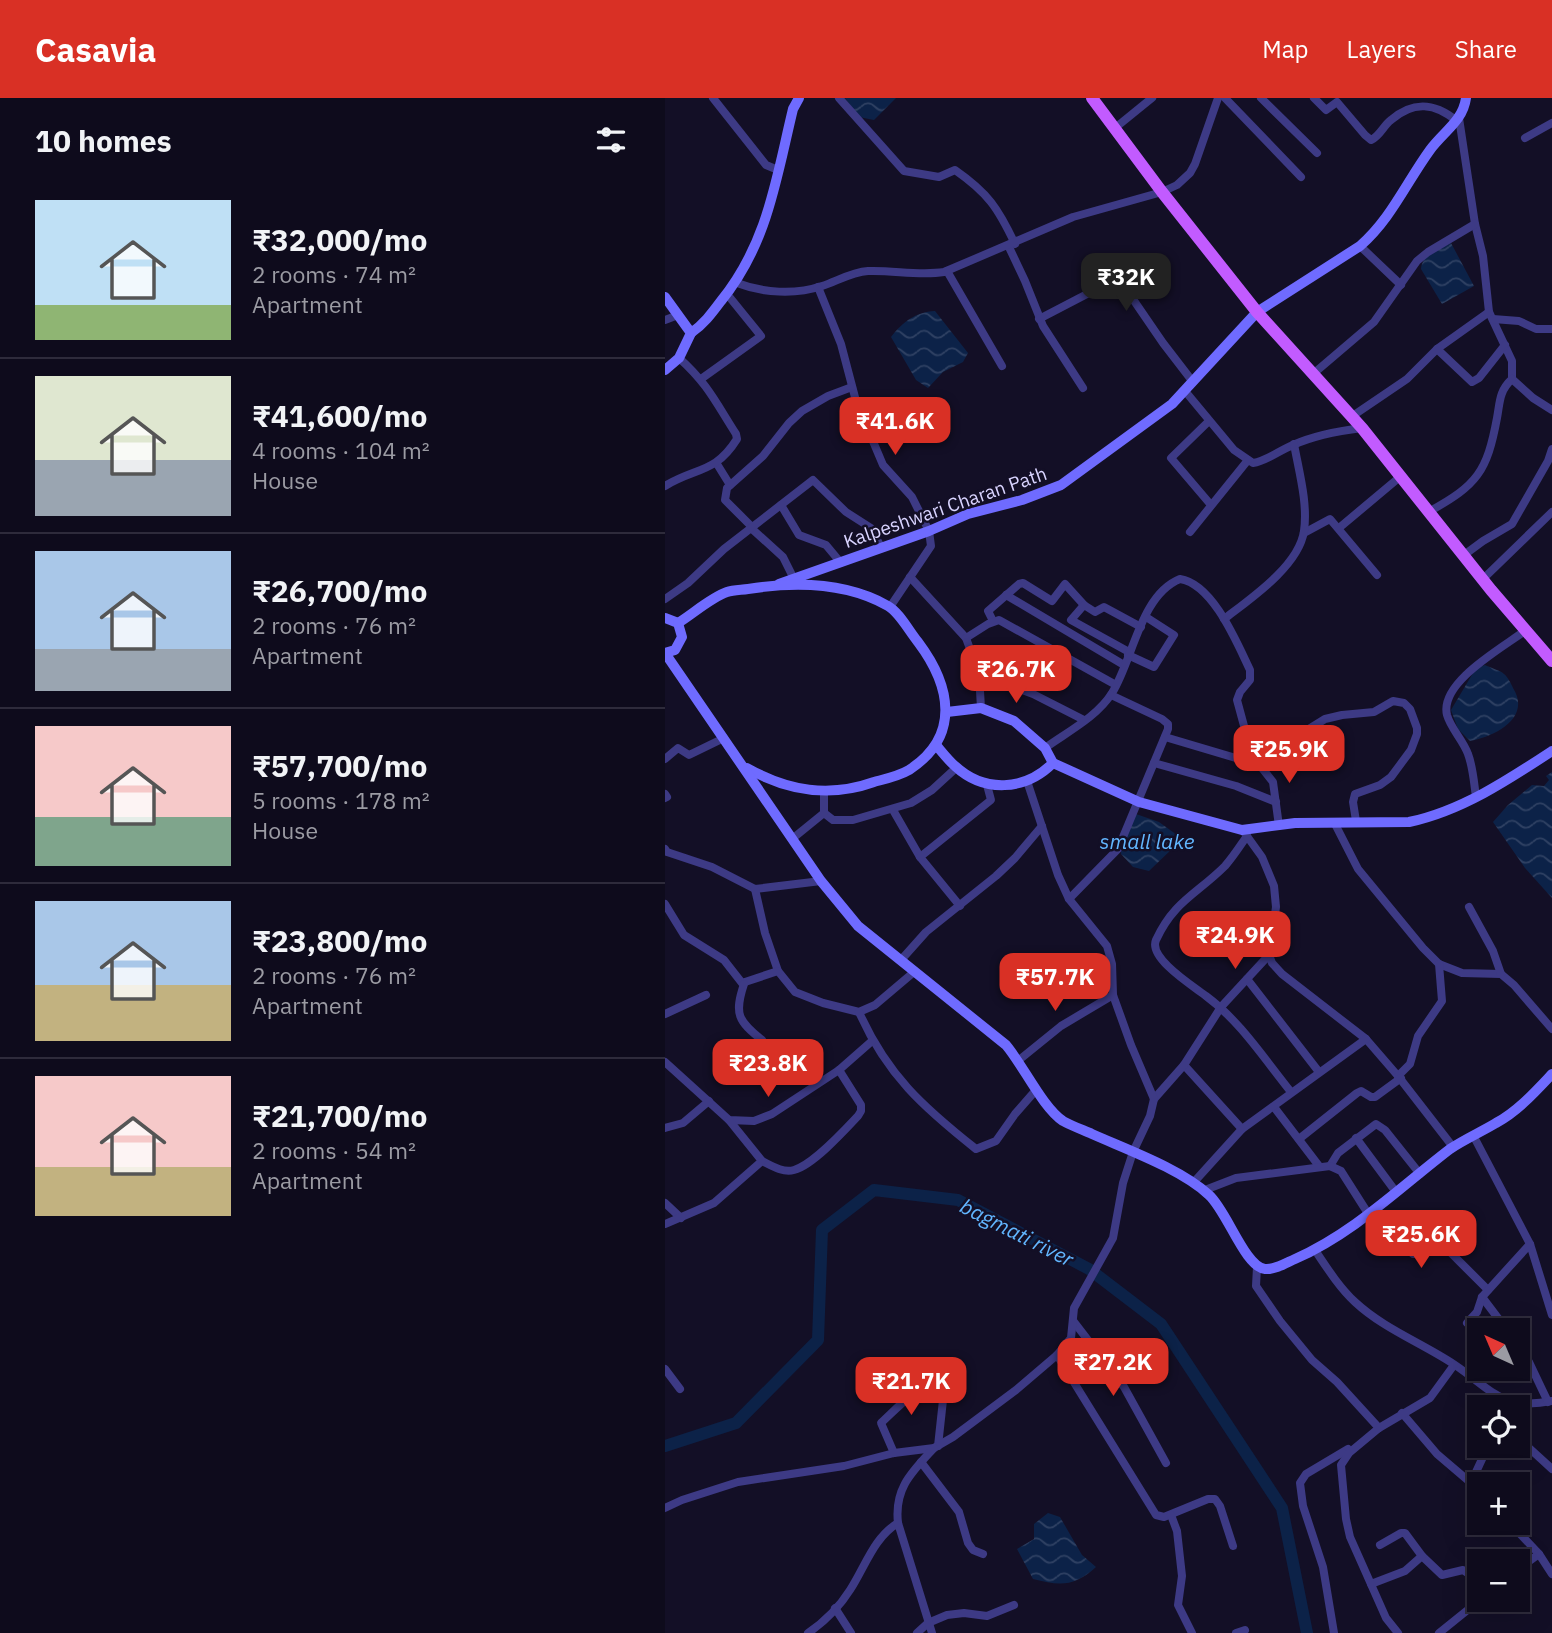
<!DOCTYPE html>
<meta charset="utf-8">
<style>
:root{--surface:#0e0b1c;--page:#1c1929;--text:#f1f3f6;--muted:#9b9ba3;--line:#2e2b3b;--accent:#d93025}
body{margin:0;font-family:"IBM Plex Sans",sans-serif;background:var(--page);color:var(--text);height:100vh;display:flex;flex-direction:column;font-size:26px;white-space:nowrap}
*{box-sizing:border-box;margin:0}
p{font-size:23px;color:var(--muted)}
.icon{flex:none;width:38px;height:38px;fill:none;stroke:currentColor;stroke-width:2;stroke-linecap:round;stroke-linejoin:round}
.map{position:relative;flex:1;overflow:hidden}
.panel{display:flex;flex-direction:column;background:var(--surface);width:665px}
.panel>*{flex:none}
.needle{width:46px;rotate:316deg}
.fabs{position:absolute;left:802px;top:1220px;display:grid;gap:14px}
.fabs a{display:grid;place-items:center;width:63px;height:63px;border-radius:0px;background:var(--surface);box-shadow:0 7px 28px #0002,0 0 0 2px var(--line);font-size:35px}
.price{position:absolute;translate:-50% -60px;padding:0 16px;border-radius:14px;background:var(--accent);color:#fff;font-size:23px;line-height:46px;filter:drop-shadow(0 2px 4px #0008)}
.price::after{content:'';position:absolute;left:50%;top:42px;width:21px;height:16px;margin-left:-10px;background:inherit;clip-path:polygon(0 0,100% 0,50% 100%)}
.price.active{background:#222;color:#fff}
ul{padding:0;list-style:none}
li{display:flex;align-items:center;gap:21px;height:175px;padding:0 35px}
li+li{border-top:2px solid var(--line)}
li span{display:grid;place-items:center;flex:none;width:196px;height:140px;border-radius:0px;color:#555}
li>.icon{margin-inline-start:auto}
span .icon{width:84px;height:84px;fill:#fffc;stroke-width:1}
li b{font-size:30px}
h2{display:flex;justify-content:space-between;align-items:center;height:84px;padding:0 35px;font-size:30px}
header{display:flex;align-items:center;gap:42px;box-sizing:border-box;height:98px;padding:0 35px;background:var(--accent);color:#fff}
header strong{font-size:33px}
nav{display:flex;gap:38px;margin-inline-start:auto;font-size:24px}
main{display:flex;flex:1;min-height:0}
.map>svg:first-child{display:block}
</style>
<header>
<strong>Casavia</strong>
<nav><a>Map</a><a>Layers</a><a>Share</a></nav>
</header>
<main>
<section class="panel">
<h2>10 homes<svg class="icon" aria-label="filters" viewBox="0 0 24 24"><path d="M4 7h16M4 17h16"/><circle cx="9" cy="7" r="2"/><circle cx="15" cy="17" r="2"/></svg></h2>
<ul>
<li><span style="background:linear-gradient(#bfe0f5 75%,#8fb573 0)"><svg class="icon" aria-label="home" viewBox="0 0 24 24"><path d="M3 11l9-7 9 7M6 9v11h12V9"/></svg></span><div><b>₹32,000/mo</b><p>2 rooms · 74 m²</p><p>Apartment</p></div></li>
<li><span style="background:linear-gradient(#dfe7d0 60%,#9aa5b1 0)"><svg class="icon" aria-label="home" viewBox="0 0 24 24"><path d="M3 11l9-7 9 7M6 9v11h12V9"/></svg></span><div><b>₹41,600/mo</b><p>4 rooms · 104 m²</p><p>House</p></div></li>
<li><span style="background:linear-gradient(#a9c7e8 70%,#9aa5b1 0)"><svg class="icon" aria-label="home" viewBox="0 0 24 24"><path d="M3 11l9-7 9 7M6 9v11h12V9"/></svg></span><div><b>₹26,700/mo</b><p>2 rooms · 76 m²</p><p>Apartment</p></div></li>
<li><span style="background:linear-gradient(#f6c9c9 65%,#7fa58c 0)"><svg class="icon" aria-label="home" viewBox="0 0 24 24"><path d="M3 11l9-7 9 7M6 9v11h12V9"/></svg></span><div><b>₹57,700/mo</b><p>5 rooms · 178 m²</p><p>House</p></div></li>
<li><span style="background:linear-gradient(#a9c7e8 60%,#c2b280 0)"><svg class="icon" aria-label="home" viewBox="0 0 24 24"><path d="M3 11l9-7 9 7M6 9v11h12V9"/></svg></span><div><b>₹23,800/mo</b><p>2 rooms · 76 m²</p><p>Apartment</p></div></li>
<li><span style="background:linear-gradient(#f6c9c9 65%,#c2b280 0)"><svg class="icon" aria-label="home" viewBox="0 0 24 24"><path d="M3 11l9-7 9 7M6 9v11h12V9"/></svg></span><div><b>₹21,700/mo</b><p>2 rooms · 54 m²</p><p>Apartment</p></div></li>
</ul>
</section>
<div class="map">
<svg width="887" height="1535" viewBox="0 0 887 1535">
<defs>
<pattern id="water-waves" width="16" height="10" patternUnits="userSpaceOnUse" patternTransform="scale(1.75)"><rect width="16" height="10" fill="#0c2248"/><path d="M0 5q4-4 8 0t8 0" fill="none" stroke="#2f4163"/></pattern>
</defs>
<rect width="100%" height="100%" fill="#130f26"/>
<!-- water -->
<g fill="url(#water-waves)">
<path d="M180,0H231L209,22L194,19Z"/>
<path d="M786,145L809,188L777,206L756,171C757,156 774,152 786,145Z"/>
<path d="M270,213L303,255L298,264L278,274L263,290L251,282L226,239C238,224 250,214 270,213Z"/>
<path d="M820,567C825,570 835,572 839,576C843,579 846,586 848,590C867,620 829,639 805,643L793,631L786,612L811,570Z"/>
<path d="M887,674V800L860,770L828,724L843,707L867,687L879,688L884,682L881,678Z"/>
<path d="M471,716L494,724L512,737L509,749L484,773L468,769L456,756L457,743Z"/>
<path d="M383,1415L395,1419L417,1457L431,1469C409,1489 395,1488 368,1481L352,1451L369,1441V1426Z"/>
</g>
<g fill="none" stroke-linecap="round" stroke-linejoin="round">
<!-- river -->
<path stroke="#0c2248" stroke-width="12" d="M0,1348L71,1325L153,1242L157,1132L209,1092L293,1102L424,1171L496,1226L617,1410L642,1535"/>
<!-- street -->
<g stroke="#3d3a85" stroke-width="8">
<path d="M48,0L101,67L113,72"/>
<path d="M174,0L239,73L274,79L290,72C323,95 333,110 350,146"/>
<path d="M560,0L636,79"/>
<path d="M596,0L652,55"/>
<path d="M649,0L661,12L672,4L700,37L706,42C715,38 718,28 726,22C749,2 770,5 792,23"/>
<path d="M794,20L810,126L818,158L824,214L847,263V281L868,300L887,312"/>
<path d="M450,30L487,0"/>
<path d="M860,40L887,25"/>
<path d="M343,147L360,183L378,228L418,290"/>
<path d="M695,148L736,187"/>
<path d="M282,173L337,268"/>
<path d="M72,185C98,195 130,197 157,188C172,183 187,174 203,173C229,172 254,178 279,174L408,119L497,94L512,87L525,75L530,66L553,0"/>
<path d="M153,189L176,246L191,303L218,367L247,399L264,433L266,448L225,509"/>
<path d="M374,221L447,183H452L461,191L498,245L528,284"/>
<path d="M828,221L854,223L871,231H887"/>
<path d="M0,222L13,217"/>
<path d="M772,251L807,284L814,280L840,247"/>
<path d="M648,276L709,224L752,163L763,154L810,126"/>
<path d="M36,281L96,238L62,196"/>
<path d="M520,293L569,352L588,365C602,363 615,352 628,347C650,337 673,333 697,330"/>
<path d="M686,319L742,281L772,251L824,214"/>
<path d="M544,323L506,360L546,407"/>
<path d="M52,366L65,387"/>
<path d="M0,388C31,369 50,376 72,341L71,336C51,305 43,286 14,260"/>
<path d="M116,407L134,437L161,447L176,465"/>
<path d="M765,413C812,387 822,374 832,320C835,304 834,293 847,281"/>
<path d="M87,429L60,402L62,390L98,358L124,325L137,313L163,298L187,289"/>
<path d="M86,430L118,459L129,481"/>
<path d="M674,430L736,378"/>
<path d="M525,434L583,362"/>
<path d="M639,435L665,421L712,477"/>
<path d="M799,457L818,443L847,426L883,363L887,351"/>
<path d="M245,479L301,540L314,576L316,610"/>
<path d="M819,480L887,414"/>
<path d="M341,497L459,567"/>
<path d="M0,501L23,485L59,451L148,382L181,414L206,430L216,449"/>
<path d="M559,521C585,501 634,468 639,433C643,405 634,374 629,346"/>
<path d="M328,523L323,513L354,486L358,485L387,503L400,486L419,507"/>
<path d="M301,540L323,526L334,522L451,587"/>
<path d="M464,554L406,522L419,507L430,514L439,509L476,529"/>
<path d="M463,557L489,569L509,537L481,519"/>
<path d="M314,576L368,596L419,622"/>
<path d="M500,639L581,663L593,665L605,655L660,621L677,617L709,614L728,603L739,605L745,611L752,630V636L746,652L726,679L715,687L690,696L688,704L691,723"/>
<path d="M380,650C402,634 432,619 447,595C468,562 475,497 515,481C548,486 572,545 585,572V582L575,594L572,602L582,639L581,663"/>
<path d="M0,661L13,650L24,657L59,640"/>
<path d="M489,665L571,688L611,704"/>
<path d="M593,665L608,684L614,728"/>
<path d="M0,696L2,699L0,700"/>
<path d="M811,699C809,685 808,669 803,656C798,642 786,631 782,617C774,584 839,549 861,532"/>
<path d="M228,712L255,759"/>
<path d="M159,715L168,722H188L246,705L267,692L291,670"/>
<path d="M670,726L693,771L758,850L774,866L797,875L836,876L849,887L887,931"/>
<path d="M582,738C575,748 568,759 560,768C532,796 509,803 491,842C483,860 528,888 541,898C575,923 600,962 626,994"/>
<path d="M127,741L159,715V693"/>
<path d="M0,751L2,754L47,769L90,791L156,783"/>
<path d="M90,791L100,835L113,873L130,894L158,905L194,914L210,907L249,874"/>
<path d="M404,801L453,751L503,631V626L497,621L446,597"/>
<path d="M0,806L19,837L59,862L77,885L113,873"/>
<path d="M295,808L255,759L326,702L322,687"/>
<path d="M804,809L828,853L836,876"/>
<path d="M604,857L607,865L617,876L701,941L733,978L788,1049"/>
<path d="M236,862L261,834L331,778L350,760L377,728"/>
<path d="M582,881L654,974"/>
<path d="M79,886C69,916 73,923 97,942"/>
<path d="M194,914C222,977 258,1009 311,1051L331,1043L350,1016L371,992"/>
<path d="M0,916L41,897"/>
<path d="M354,962L396,928L448,897"/>
<path d="M0,964L64,1022L89,1023L107,1016L174,972L207,943"/>
<path d="M519,967L577,1031"/>
<path d="M733,978L745,966L753,938L777,903L774,866"/>
<path d="M489,1001L519,967L556,909L604,857L611,809L609,788L597,759L579,734"/>
<path d="M609,1009L654,1068"/>
<path d="M0,1030L18,1025L44,1003"/>
<path d="M808,1037L865,1146L887,1217"/>
<path d="M691,1040L731,1094"/>
<path d="M634,1041L692,995L696,993L706,999H710L736,980"/>
<path d="M97,1063C107,1068 118,1075 129,1072C148,1067 179,1033 193,1018L196,1013V1007L174,972"/>
<path d="M665,1068L673,1055L711,1026L720,1032L755,1076"/>
<path d="M529,1084L577,1031L701,941"/>
<path d="M540,1092L571,1080L665,1068L676,1073L704,1117L748,1156H757L772,1147L780,1149L823,1192"/>
<path d="M0,1105L16,1120"/>
<path d="M0,1126L49,1105L97,1063L64,1022"/>
<path d="M650,1152C662,1170 674,1189 690,1204C719,1231 757,1245 790,1267C827,1292 837,1313 887,1303"/>
<path d="M592,1169L591,1188L615,1223L647,1262L672,1284L714,1330"/>
<path d="M817,1199L842,1232"/>
<path d="M409,1224L459,1289L501,1365"/>
<path d="M802,1225L812,1214L817,1199L865,1146"/>
<path d="M852,1246L864,1264L883,1304"/>
<path d="M392,1257L491,1417L499,1419L543,1401H550L555,1408L568,1448"/>
<path d="M0,1271L15,1291"/>
<path d="M259,1275L278,1302L273,1348"/>
<path d="M737,1315L772,1356L806,1385"/>
<path d="M852,1339L887,1371"/>
<path d="M229,1355L216,1325C232,1310 246,1295 265,1283"/>
<path d="M256,1364L294,1414L303,1445L308,1452L318,1456"/>
<path d="M814,1394L806,1385L823,1348"/>
<path d="M0,1410L17,1402L73,1384L179,1368L229,1355L269,1350L288,1339L351,1292L392,1257L406,1240L409,1210L448,1140L458,1085L468,1054L485,1018L489,1001L466,947L448,897L447,866L442,848L404,801L393,777L362,683"/>
<path d="M506,1417L512,1433L517,1478L513,1507L527,1535"/>
<path d="M844,1424L874,1456L887,1476"/>
<path d="M715,1447L736,1435H740L757,1458L777,1477L798,1472L814,1483"/>
<path d="M852,1472L874,1456"/>
<path d="M706,1486L740,1473L757,1458"/>
<path d="M170,1510L186,1535"/>
<path d="M143,1535C159,1524 175,1508 185,1492C200,1469 209,1439 233,1425"/>
<path d="M252,1535L263,1525L282,1517L299,1515L322,1518L349,1507"/>
<path d="M267,1535L233,1425C229,1390 247,1374 269,1350"/>
<path d="M571,1535L580,1532"/>
<path d="M669,1535L658,1469L638,1408L635,1385L641,1376L683,1351"/>
<path d="M733,1535L721,1520L685,1439L681,1421L676,1367L684,1355L714,1330L765,1300L789,1267"/>
<path d="M774,1535L815,1502"/>
</g>
<!-- secondary -->
<g stroke="#6f6bff" stroke-width="10">
<path d="M0,199L26,235L14,260L0,272"/>
<path d="M26,235C39,226 47,215 56,203C103,145 111,81 128,11L134,0"/>
<path d="M114,486L264,433L303,416L357,402L396,387L507,306L592,214L695,148C726,121 741,85 765,52C778,34 798,23 801,0"/>
<path d="M0,520L13,525L17,539L10,552L0,555"/>
<path d="M13,525C28,516 45,500 62,494C68,492 76,492 83,491C128,484 181,484 223,508C234,514 244,533 253,544C286,588 296,638 244,672C234,678 220,681 209,684C164,700 123,693 82,670"/>
<path d="M0,555L156,783L193,828L341,947C358,967 378,1010 398,1023C407,1028 418,1032 427,1036C463,1052 516,1071 544,1097C562,1113 580,1169 600,1171C610,1172 621,1165 630,1161C689,1135 734,1090 785,1051C800,1041 816,1034 831,1025C853,1013 870,994 887,976"/>
<path d="M282,614L316,610L349,623L380,650L388,665L474,704L577,732L630,725L744,724C796,713 843,682 887,653"/>
<path d="M271,647C277,654 283,662 290,668C319,695 360,693 388,665"/>
</g>
<!-- primary -->
<path stroke="#c25bff" stroke-width="12" d="M427,0L497,94L592,214L697,330L826,492L887,563"/>
</g>
<g text-anchor="middle" dominant-baseline="central" stroke-width="5" stroke-linejoin="round" paint-order="stroke">
<!-- street labels -->
<g font-size="19" fill="#d9d4ff" stroke="#130f26">
<text transform="translate(280 409) rotate(-19)">Kalpeshwari Charan Path</text>
</g>
<!-- water labels -->
<g font-size="21" font-style="italic" fill="#62b6ff" stroke="#130f26">
<text x="482" y="743">small lake</text>
<text transform="translate(352 1134) rotate(27)">bagmati river</text>
</g>
</g>
</svg>
<div class="fabs">
<a><svg class="needle" viewBox="-14 -14 28 28"><path d="M0-13l5 13h-10z" fill="#e53935"/><path d="M0 13l5-13h-10z" fill="#9b9ba3"/></svg></a>
<a><svg class="icon" aria-label="locate" viewBox="0 0 24 24"><circle cx="12" cy="12" r="6"/><path d="M12 2v4M12 18v4M2 12h4M18 12h4"/></svg></a>
<a>+</a>
<a>−</a>
</div>
<b class="price active" style="left:461px;top:215px">₹32K</b>
<b class="price" style="left:230px;top:359px">₹41.6K</b>
<b class="price" style="left:351px;top:607px">₹26.7K</b>
<b class="price" style="left:624px;top:687px">₹25.9K</b>
<b class="price" style="left:570px;top:873px">₹24.9K</b>
<b class="price" style="left:390px;top:915px">₹57.7K</b>
<b class="price" style="left:103px;top:1001px">₹23.8K</b>
<b class="price" style="left:756px;top:1172px">₹25.6K</b>
<b class="price" style="left:448px;top:1300px">₹27.2K</b>
<b class="price" style="left:246px;top:1319px">₹21.7K</b>
</div>
</main>
